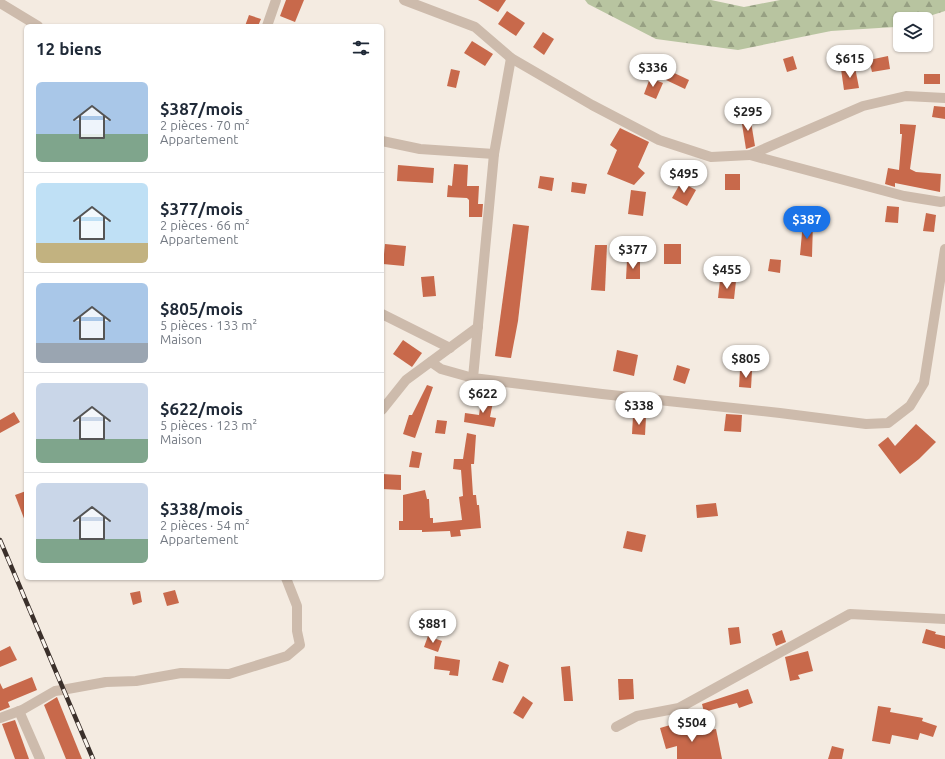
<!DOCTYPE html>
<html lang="fr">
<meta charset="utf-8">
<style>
:root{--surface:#fff;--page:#f6f6f7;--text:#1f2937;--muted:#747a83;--line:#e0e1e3;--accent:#1a73e8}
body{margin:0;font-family:Ubuntu,sans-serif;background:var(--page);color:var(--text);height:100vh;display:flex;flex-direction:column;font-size:15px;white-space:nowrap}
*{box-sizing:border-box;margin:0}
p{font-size:13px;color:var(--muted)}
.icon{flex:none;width:22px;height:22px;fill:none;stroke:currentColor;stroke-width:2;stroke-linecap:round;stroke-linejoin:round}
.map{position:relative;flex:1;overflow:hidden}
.side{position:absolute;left:24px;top:24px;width:360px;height:556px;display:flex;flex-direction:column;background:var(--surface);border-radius:6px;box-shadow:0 1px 3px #0004}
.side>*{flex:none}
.fabs{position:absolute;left:893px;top:12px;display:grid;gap:8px}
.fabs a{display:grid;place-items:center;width:40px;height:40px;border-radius:6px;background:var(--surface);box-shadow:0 1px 3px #0004;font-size:20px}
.price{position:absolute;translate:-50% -34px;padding:0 9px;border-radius:14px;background:#fff;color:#222;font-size:13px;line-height:26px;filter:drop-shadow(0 1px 2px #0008)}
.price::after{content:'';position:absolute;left:50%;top:24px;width:12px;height:9px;margin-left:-6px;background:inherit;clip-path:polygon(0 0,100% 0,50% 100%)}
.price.on{background:var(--accent);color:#fff}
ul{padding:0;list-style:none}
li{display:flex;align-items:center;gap:12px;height:100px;padding:0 12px}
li+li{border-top:1px solid var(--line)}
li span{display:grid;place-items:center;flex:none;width:112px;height:80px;border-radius:6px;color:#555}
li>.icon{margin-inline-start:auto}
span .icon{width:48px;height:48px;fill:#fffc;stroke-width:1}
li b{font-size:17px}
h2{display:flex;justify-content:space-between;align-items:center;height:48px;padding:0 12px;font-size:17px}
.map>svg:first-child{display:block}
</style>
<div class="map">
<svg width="945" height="759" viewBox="0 0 945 759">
<defs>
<pattern id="forest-firs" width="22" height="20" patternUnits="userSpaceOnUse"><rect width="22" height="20" fill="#b8c4a0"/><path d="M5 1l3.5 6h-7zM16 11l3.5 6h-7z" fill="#97a083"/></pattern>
</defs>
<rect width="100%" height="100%" fill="#f4ebe1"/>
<!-- forest -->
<path fill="url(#forest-firs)" d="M585,0H711L744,7L780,0H945V11L920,19H900V26L895,27L831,31L738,50L656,39L588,4Z"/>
<!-- building -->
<g fill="#c8694b">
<path d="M286,0H304L295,22L280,16Z"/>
<path d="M478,0H506L498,12Z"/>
<path d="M507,11L525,23L516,36L498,24Z"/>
<path d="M249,15L261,19L258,26H245Z"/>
<path d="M543,32L554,39L544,55L533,47Z"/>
<path d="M472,41L493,54L485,66L464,53Z"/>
<path d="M793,56L797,69L787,72L783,59Z"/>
<path d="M888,56L890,69L872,72L869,60Z"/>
<path d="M855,67L859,88L844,90L841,69Z"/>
<path d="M451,69L460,71L456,88L447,86Z"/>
<path d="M670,71L689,80L685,89L666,80Z"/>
<rect x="924" y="74" width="16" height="10"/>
<path d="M650,78L663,83L656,99L644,94Z"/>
<path d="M934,106L945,107V119L932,117Z"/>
<path d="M750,116L755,146L746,149L741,118Z"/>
<path d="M900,124L916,125L910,169L916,172L941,174L940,192L895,183V187L885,184L888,168L899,170L902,134H900Z"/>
<path d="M620,128L649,142L638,167L645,173L634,185L607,174L617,150L610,145Z"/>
<path d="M454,164L468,165L467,186H479L478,204H483L482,217H469V200L467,198L447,197L448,185L452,186Z"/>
<path d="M398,165L434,168L433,183L397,181Z"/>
<rect x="725" y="174" width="15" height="16"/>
<path d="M540,176L554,178L552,191L538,188Z"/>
<path d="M572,182L587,184L585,194L571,192Z"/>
<path d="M681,182L696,190L687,206L672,198Z"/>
<path d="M631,190L646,192L643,216L628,214Z"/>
<path d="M887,206L899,207L898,223L885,222Z"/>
<path d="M926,213L936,215L934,232L923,231Z"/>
<path d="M803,222H813L812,257L800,255Z"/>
<path d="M513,224L529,226L518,321L511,358L495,356Z"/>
<path d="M385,244L406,246L404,266L383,264Z"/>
<rect x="664" y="244" width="17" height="20"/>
<path d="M595,245H607L605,291L591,290Z"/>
<path d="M770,259L781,260L780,273L768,271Z"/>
<path d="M627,260H640V279H626Z"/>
<path d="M434,276L436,296L423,297L421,277Z"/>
<path d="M720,280L736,281L734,299L718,298Z"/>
<path d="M403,340L422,353L412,367L393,354Z"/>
<path d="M617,350L638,355L634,376L613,371Z"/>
<path d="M677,365L690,369L685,384L673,380Z"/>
<path d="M740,370L752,371L751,388L739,387Z"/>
<path d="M427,385L433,387L415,438L403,434L409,415H412Z"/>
<path d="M482,395L494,397L490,417L496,418L494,427L464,422L465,413L479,415Z"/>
<path d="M14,412L20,422L0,433V420Z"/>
<path d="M726,414L742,415L741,432L724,431Z"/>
<path d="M633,416L646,417L645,435L632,434Z"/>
<path d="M437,420L447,421L445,434L435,433Z"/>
<path d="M916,424L936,442L919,459L900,474L878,445L888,437L895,446Z"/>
<path d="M467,433L476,435L474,464H471L473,495H476L477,505H479L481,528L460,530L461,536L451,537L450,531L422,532V530H399V521H403V495L425,490L427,499H429L430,518H433V523L462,520L459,497L463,496L461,470L453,469L454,459H463Z"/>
<path d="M412,451L422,453L419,468L409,467Z"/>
<path d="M382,474L401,475V490L382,489Z"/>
<path d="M26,491V521H25L15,495Z"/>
<path d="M716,503L718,516L697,518L696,505Z"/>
<path d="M627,531L646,535L642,552L623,548Z"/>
<path d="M175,590L179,603L167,606L163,593Z"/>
<path d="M140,591L142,602L133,605L130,593Z"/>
<path d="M739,627L741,643L730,645L728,628Z"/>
<path d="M926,629L936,632L935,634L945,636V649L922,643Z"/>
<path d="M782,630L786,642L776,646L772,634Z"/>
<path d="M428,636L442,641L438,652L424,647Z"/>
<path d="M10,646L17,660L0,667V651Z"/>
<path d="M808,651L813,671L798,675L800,679L790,681L785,657Z"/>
<path d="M435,656L460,660L458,676L449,675L450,671L434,669Z"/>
<path d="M499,661L509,665L503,683L492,680Z"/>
<path d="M570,666L573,701H564L561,667Z"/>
<path d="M32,677L37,690L8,702L10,707L0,711V683L3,689Z"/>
<path d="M618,679H633L634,699L619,700Z"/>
<path d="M748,689L753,703L739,708L737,703L704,712L702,704Z"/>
<path d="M523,696L533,703L523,719L513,713Z"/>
<path d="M57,697L82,759H66L44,705Z"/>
<path d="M878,706L891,708L890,712L923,718L922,721L937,726L933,737L920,733L918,740L892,735L890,744L872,741Z"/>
<path d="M15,720L29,759H15L2,724Z"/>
<path d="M684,721L687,734L716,729L722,759H677V746L666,749L660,728Z"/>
<path d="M832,746L844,749L842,759H828Z"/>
</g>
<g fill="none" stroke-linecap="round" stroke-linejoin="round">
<!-- street -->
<g stroke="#cdbbac" stroke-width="10">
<path d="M404,0L475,27L511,58L592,105L659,140L711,157L750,155L863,106L906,96L945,98"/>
<path d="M0,3L38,26"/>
<path d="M267,26L276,0"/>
<path d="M382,141L420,149L494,154L511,58"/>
<path d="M494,154L473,378L602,394L780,413L866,424L888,423L910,406L924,383L945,249"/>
<path d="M750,155L904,196L941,202L945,201"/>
<path d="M382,314L450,348"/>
<path d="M431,362L441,369L473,378"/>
<path d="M382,410L406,380L478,327"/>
<path d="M19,711L40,759"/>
<path d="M0,718L22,710L55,691L62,690L106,682L136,681L181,673L229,674L287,656L300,645L297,631V606L286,578"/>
<path d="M616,727L637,716L679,708L850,614L945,619"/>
</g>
<!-- rail casing -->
<g stroke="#3b302b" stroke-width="4.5">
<path id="rail" d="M0,540L93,759"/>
</g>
<!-- rail -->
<use href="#rail" stroke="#fbf5ee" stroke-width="3" stroke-dasharray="9" stroke-linecap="butt"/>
</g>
</svg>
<div class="fabs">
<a><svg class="icon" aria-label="layers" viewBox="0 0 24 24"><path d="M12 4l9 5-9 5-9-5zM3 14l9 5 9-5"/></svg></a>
</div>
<b class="price" style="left:850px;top:79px">$615</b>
<b class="price" style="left:653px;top:88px">$336</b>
<b class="price" style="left:748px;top:132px">$295</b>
<b class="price" style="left:684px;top:194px">$495</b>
<b class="price on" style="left:807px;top:240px">$387</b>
<b class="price" style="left:633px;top:270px">$377</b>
<b class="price" style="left:727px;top:290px">$455</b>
<b class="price" style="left:746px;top:379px">$805</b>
<b class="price" style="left:483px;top:414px">$622</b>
<b class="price" style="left:639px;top:426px">$338</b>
<b class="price" style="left:433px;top:644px">$881</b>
<b class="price" style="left:692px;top:743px">$504</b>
<section class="side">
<h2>12 biens<svg class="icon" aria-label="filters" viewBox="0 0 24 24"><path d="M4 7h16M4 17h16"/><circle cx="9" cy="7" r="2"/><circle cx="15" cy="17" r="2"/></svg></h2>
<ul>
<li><span style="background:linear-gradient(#a9c7e8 65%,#7fa58c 0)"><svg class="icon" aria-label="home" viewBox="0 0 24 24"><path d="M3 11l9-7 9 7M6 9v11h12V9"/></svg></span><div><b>$387/mois</b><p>2 pièces · 70 m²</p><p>Appartement</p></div></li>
<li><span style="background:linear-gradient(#bfe0f5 75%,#c2b280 0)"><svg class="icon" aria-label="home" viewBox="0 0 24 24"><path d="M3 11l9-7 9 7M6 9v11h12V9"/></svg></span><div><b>$377/mois</b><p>2 pièces · 66 m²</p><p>Appartement</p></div></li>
<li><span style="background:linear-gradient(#a9c7e8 75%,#9aa5b1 0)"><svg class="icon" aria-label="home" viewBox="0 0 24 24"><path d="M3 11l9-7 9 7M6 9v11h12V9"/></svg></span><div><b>$805/mois</b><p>5 pièces · 133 m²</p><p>Maison</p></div></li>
<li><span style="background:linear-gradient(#c9d6e8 70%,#7fa58c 0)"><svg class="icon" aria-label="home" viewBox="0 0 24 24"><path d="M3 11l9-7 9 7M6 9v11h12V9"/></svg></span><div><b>$622/mois</b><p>5 pièces · 123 m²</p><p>Maison</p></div></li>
<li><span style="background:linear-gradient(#c9d6e8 70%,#7fa58c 0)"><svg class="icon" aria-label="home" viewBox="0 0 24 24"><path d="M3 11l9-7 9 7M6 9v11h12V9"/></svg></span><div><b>$338/mois</b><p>2 pièces · 54 m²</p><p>Appartement</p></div></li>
</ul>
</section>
</div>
